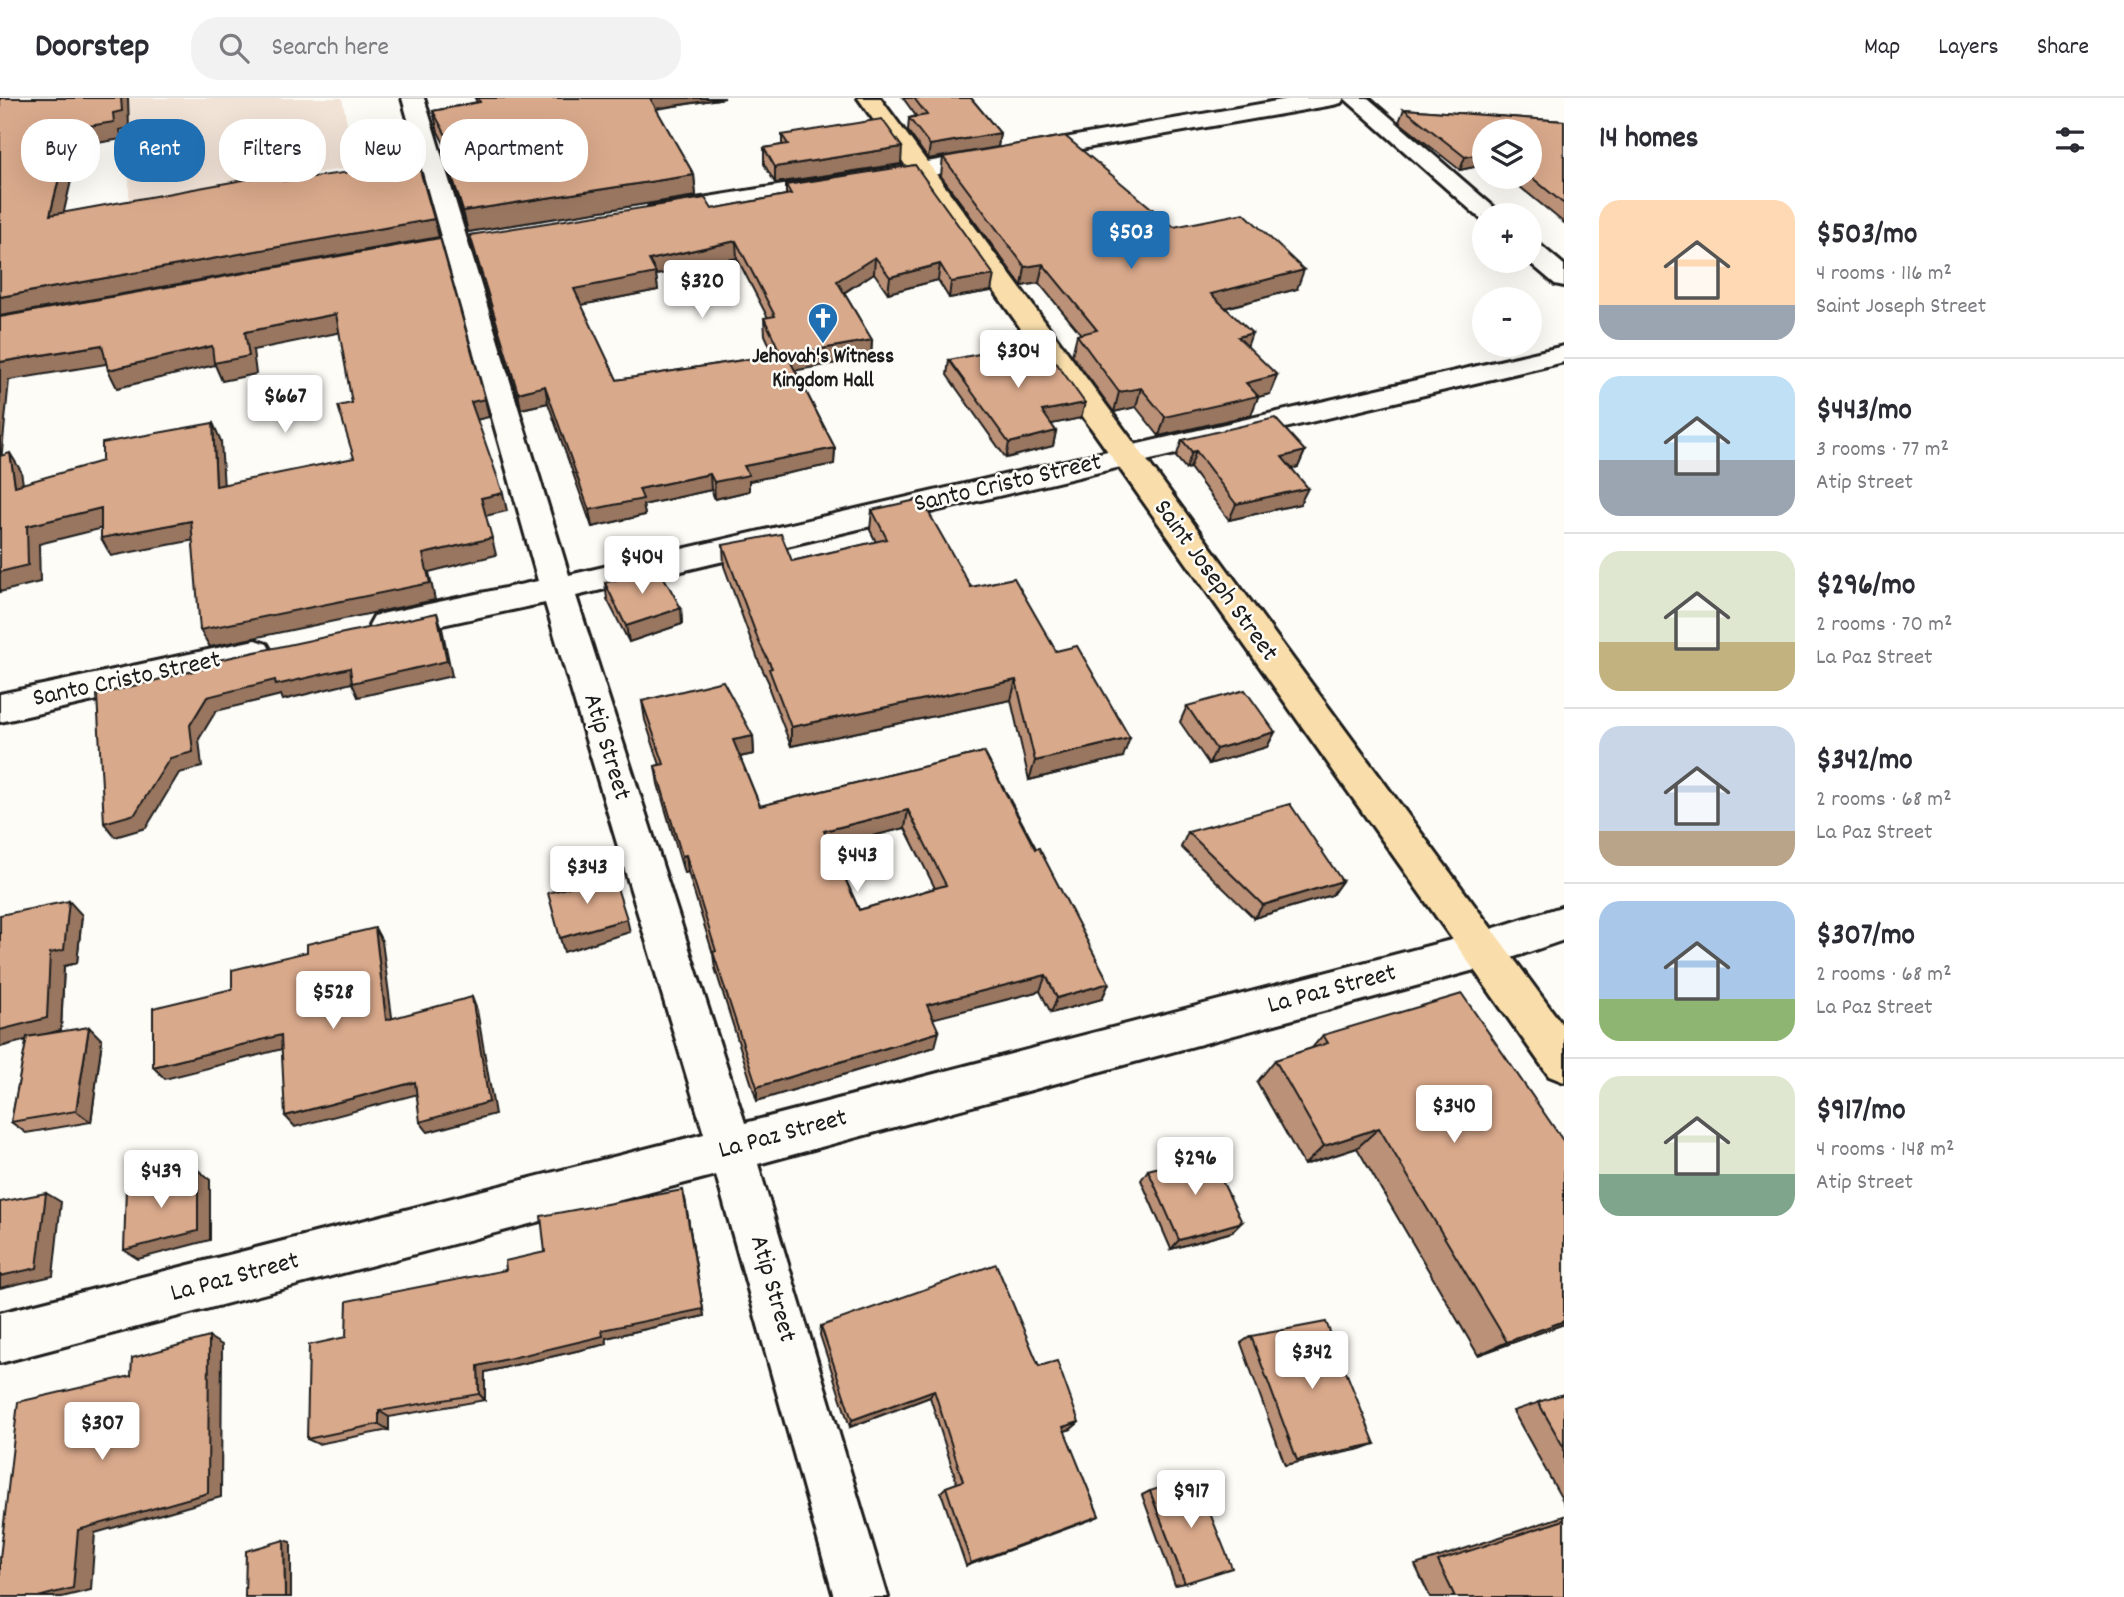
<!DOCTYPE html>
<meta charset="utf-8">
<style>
:root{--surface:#fff;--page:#f2f2f3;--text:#2b2b33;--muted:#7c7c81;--line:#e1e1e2;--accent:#1f6fb2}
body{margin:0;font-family:Dekko,sans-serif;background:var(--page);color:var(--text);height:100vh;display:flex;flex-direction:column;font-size:26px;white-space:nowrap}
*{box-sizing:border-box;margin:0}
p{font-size:23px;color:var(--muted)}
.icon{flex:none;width:38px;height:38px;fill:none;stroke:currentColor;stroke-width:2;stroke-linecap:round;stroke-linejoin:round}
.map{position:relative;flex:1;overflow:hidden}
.panel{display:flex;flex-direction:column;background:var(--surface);width:560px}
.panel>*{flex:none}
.hud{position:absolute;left:21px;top:21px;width:665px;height:63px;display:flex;gap:14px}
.controls{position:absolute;left:1472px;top:21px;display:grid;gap:14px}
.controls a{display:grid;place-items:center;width:70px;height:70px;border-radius:50%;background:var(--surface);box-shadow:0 7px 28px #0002;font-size:35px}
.price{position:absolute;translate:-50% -60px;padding:0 16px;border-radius:7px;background:#fff;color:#222;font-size:23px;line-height:46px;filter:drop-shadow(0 2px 4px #0008)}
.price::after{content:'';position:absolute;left:50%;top:42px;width:21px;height:16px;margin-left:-10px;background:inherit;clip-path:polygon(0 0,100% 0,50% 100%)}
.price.current{background:var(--accent);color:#fff}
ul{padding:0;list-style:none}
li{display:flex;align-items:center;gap:21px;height:175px;padding:0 35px}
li+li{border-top:2px solid var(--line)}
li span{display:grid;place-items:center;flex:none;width:196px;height:140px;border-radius:21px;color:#555}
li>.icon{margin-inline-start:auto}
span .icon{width:84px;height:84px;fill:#fffc;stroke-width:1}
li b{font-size:30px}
h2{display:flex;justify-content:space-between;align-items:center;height:84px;padding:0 35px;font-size:30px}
.tag{padding:0 24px;border-radius:28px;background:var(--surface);box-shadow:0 7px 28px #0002;font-size:24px;line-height:63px}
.tag.current{background:var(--accent);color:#fff}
header{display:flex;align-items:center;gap:42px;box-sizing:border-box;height:98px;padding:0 35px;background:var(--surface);border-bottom:2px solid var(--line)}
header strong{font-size:33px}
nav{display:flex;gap:38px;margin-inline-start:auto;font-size:24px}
.search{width:490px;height:63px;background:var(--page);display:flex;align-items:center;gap:18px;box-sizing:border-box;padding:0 24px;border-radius:28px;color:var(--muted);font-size:26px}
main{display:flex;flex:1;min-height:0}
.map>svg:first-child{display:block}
</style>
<header>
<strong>Doorstep</strong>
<div class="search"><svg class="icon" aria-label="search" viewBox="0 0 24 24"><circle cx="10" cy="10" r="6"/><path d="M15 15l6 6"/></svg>Search here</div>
<nav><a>Map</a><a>Layers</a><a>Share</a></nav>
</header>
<main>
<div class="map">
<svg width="1564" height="1499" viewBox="0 0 1564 1499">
<rect width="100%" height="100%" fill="#fdfcf7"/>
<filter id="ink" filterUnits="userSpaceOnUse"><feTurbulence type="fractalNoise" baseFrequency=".0143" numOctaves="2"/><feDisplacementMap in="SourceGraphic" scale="14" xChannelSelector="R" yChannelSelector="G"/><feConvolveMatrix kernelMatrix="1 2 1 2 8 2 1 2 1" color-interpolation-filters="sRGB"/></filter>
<g filter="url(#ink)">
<!-- built -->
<path fill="#f2e3d7" d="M129,0H342L356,69L129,103Z"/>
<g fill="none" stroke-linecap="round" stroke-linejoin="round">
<!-- minor casing -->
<g stroke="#1c1c1c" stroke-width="6">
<g id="minor">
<path d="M402,0H424L569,477L1564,248V264L576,498L745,1025L1482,834L1564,808V842L1482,870L758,1066L888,1499H834L716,1077L0,1265V1215L704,1036L545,505L386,539L374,536L369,527L374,518L386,515L538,483Z"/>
<path d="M1294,0H1368L1503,117H1484L1482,122L1344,0L1341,5L1333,7L921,79L658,121L649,119L646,114L649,109L658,107L921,65Z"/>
<path d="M1530,143L1539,146L1564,167V188L1555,186L1528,163Z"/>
<path d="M255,542L267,546L272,555L267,564L0,624V596Z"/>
</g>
</g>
<!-- major casing -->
<g stroke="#1c1c1c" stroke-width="6">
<path id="major" d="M858,0H880L1564,929V984L1549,978Z"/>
</g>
<!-- minor -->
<use href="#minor" fill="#fdfcf7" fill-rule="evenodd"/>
<!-- major -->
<use href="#major" fill="#f9deab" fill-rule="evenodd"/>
</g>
<!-- wall -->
<g fill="#bb9178" stroke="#1c1c1c" stroke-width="2" fill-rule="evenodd">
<path d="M475,0H725L656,11L694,77L696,98L468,134L451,78L446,58L450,57L438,34L433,13L477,4Z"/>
<path d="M903,0H971L1000,35L998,49L928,61L908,33L909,20L916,18Z"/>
<path d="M1404,11L1564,23V125L1508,79H1530V33H1484V67L1460,72L1399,24Z"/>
<path d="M782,37L901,66L775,85L764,66V50L782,47Z"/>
<path d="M943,59L1174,129L1297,191L1225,210L1247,248L1270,296L1258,299L1251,317L1159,338L1136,309L1114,314L1072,257L1077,237L1081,236L1039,185L1022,188L941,78Z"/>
<path d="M915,67L991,193L949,200L938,182L888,195L874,175L844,195L872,242L871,259L795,272L835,350L834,366L749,383V393L715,401L711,392L643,407L645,417L592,429L548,305L521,311L473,153L470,137L712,111L786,97V87ZM737,160L768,220H764L765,237L774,257L617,282L581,207L658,192L656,177Z"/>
<path d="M949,262L1081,320L1051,326L1056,333L1053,348L1006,360L947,277Z"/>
<path d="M1182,342L1305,353L1298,369L1292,371L1300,406L1229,422L1190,370L1186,371L1176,359Z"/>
<path d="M872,412L971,489L1056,553L1123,659L1029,682L1011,602L791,648L769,591V585L759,564L724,468L723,447L792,463L876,444L870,432Z"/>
<path d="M605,485L681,510L682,526L629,544L607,501Z"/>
<path d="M642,603L753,638L754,656L740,659L760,708L984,654L1109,885L1102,901L1051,915L1040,893L933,920L935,949L757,1003L715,870L713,856L688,774L684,775L658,686L655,668L660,667L645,622ZM905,730L935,790L859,812L831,748Z"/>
<path d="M1187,608L1275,634L1267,649L1209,666L1180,624Z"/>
<path d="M1188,734L1342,783L1332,797L1254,820L1181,749Z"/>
<path d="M0,817H82L77,865L64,868L61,932L49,936L102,942L91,1024L26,1035L11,1024L27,942L0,949Z"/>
<path d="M1323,937L1564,1226L1478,1257L1357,1050L1304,1067L1257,984L1275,962L1312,950Z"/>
<path d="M1148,1072L1232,1134L1171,1151L1141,1082Z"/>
<path d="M685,1101L704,1218L606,1240L607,1246L485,1274V1302L389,1319V1332L318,1346L307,1341L346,1239L506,1172L545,1154Z"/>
<path d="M821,1228L1039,1268L1079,1324L1071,1331L1064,1333L1099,1418L966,1468L941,1394L946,1389L957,1385L930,1299L850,1329L820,1237Z"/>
<path d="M1251,1238L1375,1346L1361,1351L1285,1367L1241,1245Z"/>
<path d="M1564,1296V1405L1513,1313Z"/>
<path d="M1150,1393L1185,1485L1175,1487L1142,1397Z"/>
<path d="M1564,1418V1499H1430L1415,1467Z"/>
</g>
<!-- shaded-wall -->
<g fill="#987661" stroke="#1c1c1c" stroke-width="2">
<path d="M121,0H128L129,30L120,32L122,41L79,48L59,135L50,117L71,31L113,15Z"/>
<path d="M646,0H725L647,12Z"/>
<path d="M1000,35L998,49L928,61L930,47Z"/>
<path d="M902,49L901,66L775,85V69Z"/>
<path d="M1484,55V67L1460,72L1465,59Z"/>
<path d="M694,77L696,98L468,134L463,113Z"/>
<path d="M434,121L439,139L0,218V199Z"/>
<path d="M736,143L737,160L656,177L658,192L576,208L574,191L649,162Z"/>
<path d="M875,159L874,175L837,199V183Z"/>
<path d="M940,166L938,182L888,195L890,179Z"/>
<path d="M1043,166L1039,185L1022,188L1025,169Z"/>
<path d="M1304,172L1297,191L1205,215L1211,196Z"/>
<path d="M994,177L991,193L949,200L951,184Z"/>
<path d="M336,216L342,234L253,252L256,276L222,283L215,267L117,290L108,272L212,248L245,234Z"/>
<path d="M1252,235L1245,255L1238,239Z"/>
<path d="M872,242L871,259L787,274V257Z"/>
<path d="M102,247L112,265L9,282L0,374V264Z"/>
<path d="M1277,277L1270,296L1258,299L1251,317L1159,338L1165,319L1246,285Z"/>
<path d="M545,288L548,305L521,311L518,295Z"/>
<path d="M1141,290L1136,309L1114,314L1119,294Z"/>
<path d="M485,301L489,319L476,322L471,304Z"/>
<path d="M1085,305L1081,320L1038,329L1042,313Z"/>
<path d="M213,325L221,343L225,406L216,388Z"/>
<path d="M1056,333L1053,348L1006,360L1009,345Z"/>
<path d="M835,350L834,366L749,383V393L715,401L714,384L744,368Z"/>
<path d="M1196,353L1190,370L1186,371L1192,354Z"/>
<path d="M1305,353L1298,369L1275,375L1282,359Z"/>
<path d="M10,355L21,373L26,405L15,388Z"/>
<path d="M710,376L711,392L643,407L645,417L592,429L589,412L639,391Z"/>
<path d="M1308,390L1300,406L1229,422L1236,406Z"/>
<path d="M503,395L507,413L485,418L481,400Z"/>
<path d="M101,410L111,428L39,446L40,484L0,494V474L27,428Z"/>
<path d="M191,423L200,441L111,458L101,440Z"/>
<path d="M492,440L496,457L429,474L435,502L210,549L200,532L423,456Z"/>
<path d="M681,510L682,526L629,544L626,528Z"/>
<path d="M437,515L442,530L452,578L358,599L352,585L283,602L281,597L216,613L199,641L202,669L179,675L146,730L115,739L104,725L190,627L207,599Z"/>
<path d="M1016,582L1011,602L791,648V629Z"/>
<path d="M1275,634L1267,649L1209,666L1216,651Z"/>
<path d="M753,638L754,656L734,660L733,642Z"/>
<path d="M1130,640L1123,659L1029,682L1035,663Z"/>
<path d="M908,712L905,730L823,750L824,733Z"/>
<path d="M686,757L688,774L684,775L682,758Z"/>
<path d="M1342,783L1332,797L1254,820L1263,807Z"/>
<path d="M69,803L82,817L77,865L64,868L61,932L0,949V932L50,855Z"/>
<path d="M627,821L630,834L564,854L560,840Z"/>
<path d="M375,830L382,843L394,934L386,922Z"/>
<path d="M1046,877L1040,893L924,923L927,907Z"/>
<path d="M1109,885L1102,901L1051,915L1057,900Z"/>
<path d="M472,899L477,912L495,1016L428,1034L420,1024Z"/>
<path d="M89,929L102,942L91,1024L76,1013Z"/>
<path d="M939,934L935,949L757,1003V989Z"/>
<path d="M281,937L290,949L165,981L153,969Z"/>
<path d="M415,984L422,995L295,1029L285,1018Z"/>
<path d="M1379,1030L1357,1050L1304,1067L1324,1048Z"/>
<path d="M198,1072L210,1082V1142L138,1161L124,1152Z"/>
<path d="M46,1095L61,1104L53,1178L0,1190V1178Z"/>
<path d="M685,1101L704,1218L606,1240L607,1246L485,1274V1302L479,1296L478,1268L602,1232Z"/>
<path d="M1242,1124L1232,1134L1171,1151L1179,1142Z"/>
<path d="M1564,1223V1226L1478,1257L1507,1244Z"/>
<path d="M209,1239L222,1247L221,1399L95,1435L91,1492L62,1499H38L78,1432Z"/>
<path d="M934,1292L930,1299L850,1329L852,1322Z"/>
<path d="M379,1313L389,1319V1332L379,1326Z"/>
<path d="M1079,1324L1071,1331L1055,1336L1063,1329Z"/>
<path d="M1099,1418L1090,1422L966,1468L971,1465Z"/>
<path d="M284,1442L291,1444V1499H285Z"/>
</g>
<!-- building -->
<g fill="#d9a98b" stroke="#1c1c1c" stroke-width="2" fill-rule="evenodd">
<path d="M0,0H121L122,13L113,15L114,24L71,31L50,117L282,75L283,83L418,65L434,121L0,199Z"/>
<path d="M478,0H650L694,77L463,113L446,58L456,56L433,13L480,4Z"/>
<path d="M914,0H971L1000,35L930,47L909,20L927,17Z"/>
<path d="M1404,11L1564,23V106L1530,78V33H1484V55L1465,59Z"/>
<path d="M882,21L902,49L775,69L764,50L788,46L782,37Z"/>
<path d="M1065,38L1174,129L1244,115L1304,172L1211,196L1252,235L1238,239L1277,277L1246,285L1258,298L1165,319L1141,290L1119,294L1077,237L1097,232L1043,166L1025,169L943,59Z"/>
<path d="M915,67L994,177L951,184L940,166L890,179L875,159L837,183L872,242L787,257L835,350L744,368L749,377L714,384L710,376L639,391L643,401L589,412L545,288L518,295L470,137L705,100L712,111L791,96L786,87ZM736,143L775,218L764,220L781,256L617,282L574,191L656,175L649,162Z"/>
<path d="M440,140L485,301L471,304L503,395L481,400L492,440L423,456L430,485L200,532L191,423L101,440V410L27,428L28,467L0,474V358L10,355L15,388L102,363V345L213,325L216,388L354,360L338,308L352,305L336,216L245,234L249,258L214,265L212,248L108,272L102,247L0,264V219Z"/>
<path d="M1045,249L1085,305L1042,313L1056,333L1009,345L949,262L1009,250L1015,257Z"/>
<path d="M1275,320L1305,353L1282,359L1308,390L1236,406L1196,353L1192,354L1182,342Z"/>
<path d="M921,401L971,489L1014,480L1056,553L1077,548L1130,640L1035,663L1016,582L791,629L769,571L772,570L759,544L723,447L781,436L792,463L887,441L872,412Z"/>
<path d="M658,469L681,510L626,528L605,485Z"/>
<path d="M437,515L447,563L352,585L350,570L276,587L275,582L207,599L190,627L193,654L170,660L135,716L104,725L97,597L205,570L204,565Z"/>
<path d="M723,583L753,638L733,642L760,708L984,654L1035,751L1039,750L1109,885L1057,900L1046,877L927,907L939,934L757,989L713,854L716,853L686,757L682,758L655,668L664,666L642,603ZM908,712L946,787L859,812L824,733Z"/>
<path d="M1245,592L1275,634L1216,651L1187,608Z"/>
<path d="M1290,706L1342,783L1263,807L1188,734Z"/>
<path d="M613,777L627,821L560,840L548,795Z"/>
<path d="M69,803L64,852L50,855L47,920L0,932V817Z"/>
<path d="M375,830L386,922L472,899L489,1004L420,1024L415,984L285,1018L281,937L153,969V910L232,891V872L307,854V846Z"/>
<path d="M1462,896L1564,1044V1223L1507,1244L1379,1030L1324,1048L1275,962L1328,945L1323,937Z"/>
<path d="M89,929L76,1013L11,1024L27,939Z"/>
<path d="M1209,1056L1242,1124L1179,1142L1148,1072Z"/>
<path d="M198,1072V1133L124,1152L126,1089Z"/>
<path d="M683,1092L703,1211L602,1232L603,1238L478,1268L479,1296L379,1313V1326L307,1341L309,1247L346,1239L347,1203L506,1172L505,1163L545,1154L541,1118Z"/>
<path d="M46,1095L37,1170L0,1178V1104Z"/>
<path d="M996,1166L1039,1268L1057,1263L1079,1324L1063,1329L1099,1418L971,1465L946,1389L963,1383L934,1292L852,1322L821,1228Z"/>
<path d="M1326,1224L1375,1346L1297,1362L1251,1238Z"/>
<path d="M209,1239L208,1395L78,1432L73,1490L38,1499H0V1460L18,1304L131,1278L132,1260Z"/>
<path d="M1564,1296V1350L1538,1304Z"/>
<path d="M1195,1378L1232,1470L1185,1485L1150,1393Z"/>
<path d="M1564,1422V1499H1455L1438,1463Z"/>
<path d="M284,1442L285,1499H245L246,1453Z"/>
</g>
</g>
<!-- icons -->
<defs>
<g id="church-pin" transform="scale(1.575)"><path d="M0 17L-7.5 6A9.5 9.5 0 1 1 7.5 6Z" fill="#1f6fb2" stroke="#fdfcf7"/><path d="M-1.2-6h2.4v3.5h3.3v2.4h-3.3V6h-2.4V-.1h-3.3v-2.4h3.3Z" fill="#fff"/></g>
</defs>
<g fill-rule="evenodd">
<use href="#church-pin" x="823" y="220"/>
</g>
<g text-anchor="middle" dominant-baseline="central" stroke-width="5" stroke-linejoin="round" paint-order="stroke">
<!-- far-poi labels -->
<g font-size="21" font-weight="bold" fill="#1c1c1c" stroke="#fdfcf7">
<text x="823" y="260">Jehovah's Witness<tspan x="823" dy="24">Kingdom Hall</tspan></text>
</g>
<!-- street labels -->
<g font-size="26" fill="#1c1c1c" stroke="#fdfcf7">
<text transform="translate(1008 386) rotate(-13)">Santo Cristo Street</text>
<text transform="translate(1215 483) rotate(54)">Saint Joseph Street</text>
<text transform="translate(127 582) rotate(-12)">Santo Cristo Street</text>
<text transform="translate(606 649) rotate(73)">Atip Street</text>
<text transform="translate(1332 892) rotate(-15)">La Paz Street</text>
<text transform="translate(783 1037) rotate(-15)">La Paz Street</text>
<text transform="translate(235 1180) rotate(-15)">La Paz Street</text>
<text transform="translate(772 1191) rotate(74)">Atip Street</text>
</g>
</g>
</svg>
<div class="controls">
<a><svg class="icon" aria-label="layers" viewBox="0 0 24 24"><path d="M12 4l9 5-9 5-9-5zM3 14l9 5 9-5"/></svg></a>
<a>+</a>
<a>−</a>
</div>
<b class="price current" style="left:1131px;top:173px">$503</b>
<b class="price" style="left:702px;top:222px">$320</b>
<b class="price" style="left:1018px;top:292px">$304</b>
<b class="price" style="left:285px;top:337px">$667</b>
<b class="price" style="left:642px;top:498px">$404</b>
<b class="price" style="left:857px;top:796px">$443</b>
<b class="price" style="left:587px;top:808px">$343</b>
<b class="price" style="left:333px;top:933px">$528</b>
<b class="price" style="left:1454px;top:1047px">$340</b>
<b class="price" style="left:1195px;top:1099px">$296</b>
<b class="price" style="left:161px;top:1112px">$439</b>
<b class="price" style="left:1312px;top:1293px">$342</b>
<b class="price" style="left:102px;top:1364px">$307</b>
<b class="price" style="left:1191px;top:1432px">$917</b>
<div class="hud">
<a class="tag">Buy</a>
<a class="tag current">Rent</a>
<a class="tag">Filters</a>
<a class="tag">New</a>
<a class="tag">Apartment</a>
</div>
</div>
<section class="panel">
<h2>14 homes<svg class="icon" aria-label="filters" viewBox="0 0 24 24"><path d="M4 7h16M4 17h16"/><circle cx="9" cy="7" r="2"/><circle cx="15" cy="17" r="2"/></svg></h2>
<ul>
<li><span style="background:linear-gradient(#ffd9b3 75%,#9aa5b1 0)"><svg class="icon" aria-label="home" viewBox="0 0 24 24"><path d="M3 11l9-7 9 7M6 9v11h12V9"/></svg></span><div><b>$503/mo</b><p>4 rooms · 116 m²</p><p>Saint Joseph Street</p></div></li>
<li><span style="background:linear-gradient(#bfe0f5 60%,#9aa5b1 0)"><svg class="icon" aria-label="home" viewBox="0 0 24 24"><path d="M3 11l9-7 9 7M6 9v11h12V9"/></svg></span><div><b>$443/mo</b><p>3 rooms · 77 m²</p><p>Atip Street</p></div></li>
<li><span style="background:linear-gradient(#dfe7d0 65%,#c2b280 0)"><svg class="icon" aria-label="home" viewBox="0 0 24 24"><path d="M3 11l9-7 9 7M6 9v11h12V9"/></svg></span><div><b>$296/mo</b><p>2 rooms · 70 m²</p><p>La Paz Street</p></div></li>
<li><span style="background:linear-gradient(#c9d6e8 75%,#b9a48a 0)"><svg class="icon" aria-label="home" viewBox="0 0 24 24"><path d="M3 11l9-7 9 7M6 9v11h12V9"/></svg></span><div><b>$342/mo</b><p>2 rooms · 68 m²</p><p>La Paz Street</p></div></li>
<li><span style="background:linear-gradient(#a9c7e8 70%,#8fb573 0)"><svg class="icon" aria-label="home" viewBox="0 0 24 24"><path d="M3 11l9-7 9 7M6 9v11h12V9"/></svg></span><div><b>$307/mo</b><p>2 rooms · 68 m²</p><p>La Paz Street</p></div></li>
<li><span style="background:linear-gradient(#dfe7d0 70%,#7fa58c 0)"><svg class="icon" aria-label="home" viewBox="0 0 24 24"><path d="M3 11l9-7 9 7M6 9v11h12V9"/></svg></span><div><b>$917/mo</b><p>4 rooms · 148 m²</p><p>Atip Street</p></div></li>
</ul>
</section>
</main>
